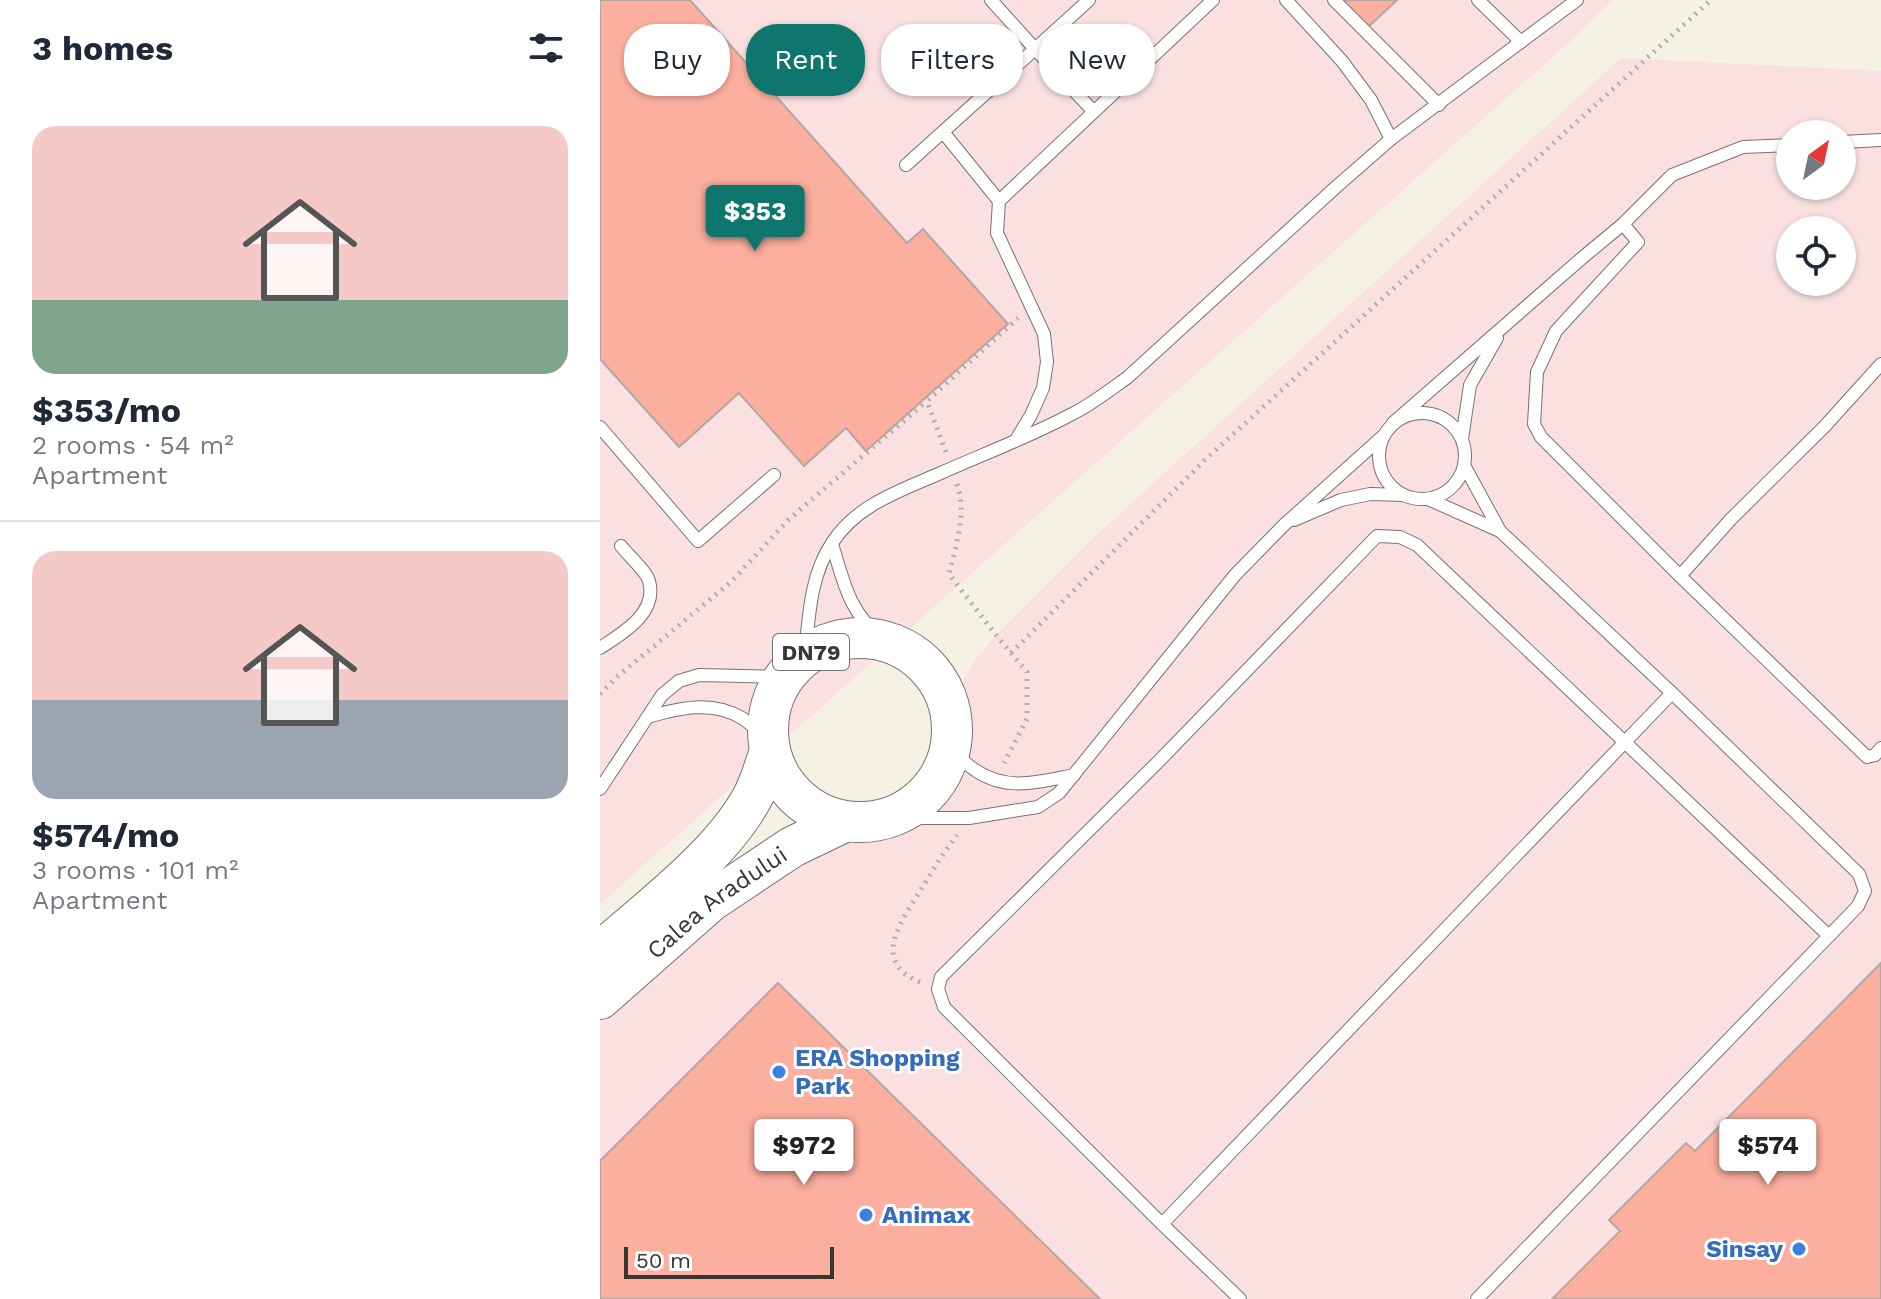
<!DOCTYPE html>
<meta charset="utf-8">
<style>
:root{--surface:#fff;--page:#f2f2f3;--text:#1f2937;--muted:#747a83;--line:#e0e1e3;--accent:#0f766e}
body{margin:0;font-family:"Work Sans",sans-serif;background:var(--page);color:var(--text);height:100vh;display:flex;flex-direction:column;font-size:30px;white-space:nowrap}
*{box-sizing:border-box;margin:0}
p{font-size:26px;color:var(--muted)}
.icon{flex:none;width:44px;height:44px;fill:none;stroke:currentColor;stroke-width:2;stroke-linecap:round;stroke-linejoin:round}
.map{position:relative;flex:1;overflow:hidden}
.drawer{display:flex;flex-direction:column;background:var(--surface);width:600px}
.drawer>*{flex:none}
.guide{position:absolute;left:24px;top:24px;width:760px;height:72px;display:flex;gap:16px}
.needle{width:52px;rotate:33deg}
.controls{position:absolute;left:1176px;top:120px;display:grid;gap:16px}
.controls a{display:grid;place-items:center;width:80px;height:80px;border-radius:50%;background:var(--surface);box-shadow:0 2px 6px #0004;font-size:40px}
.scale{position:absolute;left:24px;bottom:20px;width:210px;box-sizing:border-box;padding-left:8px;border:4px solid #373631;border-top:0;font-size:22px;line-height:28px;white-space:nowrap;color:#373631;-webkit-text-stroke:6px #fff;paint-order:stroke}
.price{position:absolute;translate:-50% -68px;padding:0 18px;border-radius:8px;background:#fff;color:#222;font-size:26px;line-height:52px;filter:drop-shadow(0 2px 4px #0008)}
.price::after{content:'';position:absolute;left:50%;top:48px;width:24px;height:18px;margin-left:-12px;background:inherit;clip-path:polygon(0 0,100% 0,50% 100%)}
.price.on{background:var(--accent);color:#fff}
ul{padding:0;list-style:none}
li{display:grid;align-content:center;gap:16px;height:424px;padding:0 32px}
li+li{border-top:2px solid var(--line)}
li span{display:grid;place-items:center;height:248px;border-radius:24px;color:#555}
li>.icon{margin-inline-start:auto}
span .icon{width:144px;height:144px;fill:#fffc;stroke-width:1}
li b{font-size:34px}
h2{display:flex;justify-content:space-between;align-items:center;height:96px;padding:0 32px;font-size:34px}
.pill{padding:0 28px;border-radius:32px;background:var(--surface);box-shadow:0 2px 6px #0004;font-size:28px;line-height:72px}
.pill.on{background:var(--accent);color:#fff}
main{display:flex;flex:1;min-height:0}
.map>svg:first-child{display:block}
</style>
<main>
<section class="drawer">
<h2>3 homes<svg class="icon" aria-label="filters" viewBox="0 0 24 24"><path d="M4 7h16M4 17h16"/><circle cx="9" cy="7" r="2"/><circle cx="15" cy="17" r="2"/></svg></h2>
<ul>
<li><span style="background:linear-gradient(#f6c9c9 70%,#7fa58c 0)"><svg class="icon" aria-label="home" viewBox="0 0 24 24"><path d="M3 11l9-7 9 7M6 9v11h12V9"/></svg></span><div><b>$353/mo</b><p>2 rooms · 54 m²</p><p>Apartment</p></div></li>
<li><span style="background:linear-gradient(#f6c9c9 60%,#9aa5b1 0)"><svg class="icon" aria-label="home" viewBox="0 0 24 24"><path d="M3 11l9-7 9 7M6 9v11h12V9"/></svg></span><div><b>$574/mo</b><p>3 rooms · 101 m²</p><p>Apartment</p></div></li>
</ul>
</section>
<div class="map">
<svg width="1281" height="1299" viewBox="0 0 1281 1299">
<rect width="100%" height="100%" fill="#f6f1e5"/>
<!-- commercial -->
<g fill="#fbe0e1" fill-rule="evenodd">
<path d="M0,0H1013L974,38L0,904Z"/>
<path d="M1021,58L1281,71V1299H0V999L244,822H273L290,818L310,809L327,795L340,777L351,750L357,701L363,681L377,657L396,635L495,536ZM1190,134H1242V186H1190ZM1190,230H1242V282H1190Z"/>
</g>
<!-- building -->
<g fill="#fcaf9f" stroke="#b4a6a3" stroke-width="2">
<path d="M0,0H90L307,243L323,229L408,324L266,451L246,428L204,466L139,393L79,447L0,359Z"/>
<path d="M743,0H797L766,29L741,2Z"/>
<path d="M1281,963V1299H952L1020,1231L1009,1220L1086,1143L1095,1151Z"/>
<path d="M178,983L500,1299H0V1161Z"/>
</g>
<g fill="none" stroke-linecap="round" stroke-linejoin="round">
<!-- service casing -->
<g stroke="#787469" stroke-width="14">
<g id="service">
<path d="M489,0L435,49L493,111"/>
<path d="M686,0L742,61L771,100L791,139"/>
<path d="M734,0L839,105"/>
<path d="M878,0L921,42"/>
<path d="M343,132L399,201"/>
<path d="M1242,142L1281,140"/>
<path d="M306,165L435,49L391,0"/>
<path d="M1023,224L1038,242L956,331L937,372L934,424L941,437L1080,576L1267,757L1275,755L1281,748"/>
<circle cx="822" cy="456" r="43"/>
<path d="M793,423L982,258L1023,224L1072,175L1143,147L1190,145"/>
<path d="M0,427L98,541L174,475"/>
<path d="M862,439L870,385L897,338"/>
<path d="M416,440L431,415L443,388L447,362L444,334L397,233L399,201L613,0"/>
<path d="M864,465L900,531L1072,693L1259,874L1265,891L1258,906L877,1299"/>
<path d="M828,499L900,531"/>
<path d="M694,520L741,500L770,494L803,495"/>
<path d="M232,544C245,586 248,609 282,640"/>
<path d="M1080,576L1131,519L1225,426L1281,364"/>
<path d="M0,648C23,633 58,613 49,581C47,572 28,555 21,546"/>
<path d="M205,655C209,616 210,576 232,543C257,504 302,490 343,472C386,453 431,436 472,414C492,404 510,390 528,377L736,187L791,139L977,0"/>
<path d="M48,717C79,708 112,700 142,718C151,724 159,732 168,738"/>
<path d="M351,750C359,756 367,765 375,770C407,792 439,782 474,775"/>
<path d="M0,789L62,695L79,681L99,675L184,677"/>
<path d="M290,818H369L438,807L459,793L635,575L684,525L782,437"/>
<path d="M562,1224L1072,693"/>
<path d="M640,1299L562,1224L344,1007L338,989L341,977L558,762L777,536L800,537L817,545L1229,936"/>
</g>
</g>
<!-- trunk casing -->
<g stroke="#787469" stroke-width="42">
<g id="trunk">
<circle cx="260" cy="730" r="92"/>
<path d="M0,952C49,909 121,855 152,798C160,784 164,767 170,751"/>
<path id="s1" d="M0,999L111,901L192,847L244,822"/>
</g>
</g>
<!-- path -->
<g stroke="#b2aea5" stroke-width="5" stroke-dasharray="2 6" stroke-linecap="butt">
<path d="M346,452L327,401L418,318"/>
<path d="M357,484C367,514 356,545 349,574L396,635L427,672V719L404,763"/>
<path d="M411,653L607,458L1111,0"/>
<path d="M0,694L18,676L131,582L188,520L327,401"/>
<path d="M320,982C269,962 303,918 322,888C333,870 344,852 357,835"/>
</g>
<!-- service -->
<use href="#service" stroke="#fff" stroke-width="12"/>
<!-- trunk -->
<use href="#trunk" stroke="#fff" stroke-width="40"/>
</g>
<!-- markers -->
<g fill="#3f7fe0" stroke="#fff" stroke-width="3">
<circle cx="179" cy="1072" r="8"/>
<circle cx="266" cy="1215" r="8"/>
<circle cx="1199" cy="1249" r="8"/>
</g>
<g text-anchor="middle" dominant-baseline="central" stroke-width="6" stroke-linejoin="round" paint-order="stroke">
<!-- shield labels -->
<rect fill="#fff" stroke="#73726f" stroke-width="2" x="173" y="634" width="76" height="36" rx="6"/>
<g font-size="22" font-weight="bold" fill="#373631">
<text x="211" y="652">DN79</text>
</g>
<!-- street labels -->
<g font-size="24" fill="#373631" stroke="#fff">
<text stroke="none"><textPath href="#s1" startOffset="152">Calea Aradului</textPath></text>
</g>
<!-- shop labels -->
<g font-size="24" font-weight="bold" fill="#366cbe" stroke="#fff" text-anchor="start">
<text x="195" y="1058">ERA Shopping<tspan x="195" dy="28">Park</tspan></text>
<text x="282" y="1215">Animax</text>
<text x="1183" y="1249" text-anchor="end">Sinsay</text>
</g>
</g>
</svg>
<div class="controls">
<a><svg class="needle" viewBox="-14 -14 28 28"><path d="M0-13l5 13h-10z" fill="#e53935"/><path d="M0 13l5-13h-10z" fill="#747a83"/></svg></a>
<a><svg class="icon" aria-label="locate" viewBox="0 0 24 24"><circle cx="12" cy="12" r="6"/><path d="M12 2v4M12 18v4M2 12h4M18 12h4"/></svg></a>
</div>
<div class="scale">50 m</div>
<b class="price on" style="left:155px;top:253px">$353</b>
<b class="price" style="left:204px;top:1187px">$972</b>
<b class="price" style="left:1168px;top:1187px">$574</b>
<div class="guide">
<a class="pill">Buy</a>
<a class="pill on">Rent</a>
<a class="pill">Filters</a>
<a class="pill">New</a>
</div>
</div>
</main>
